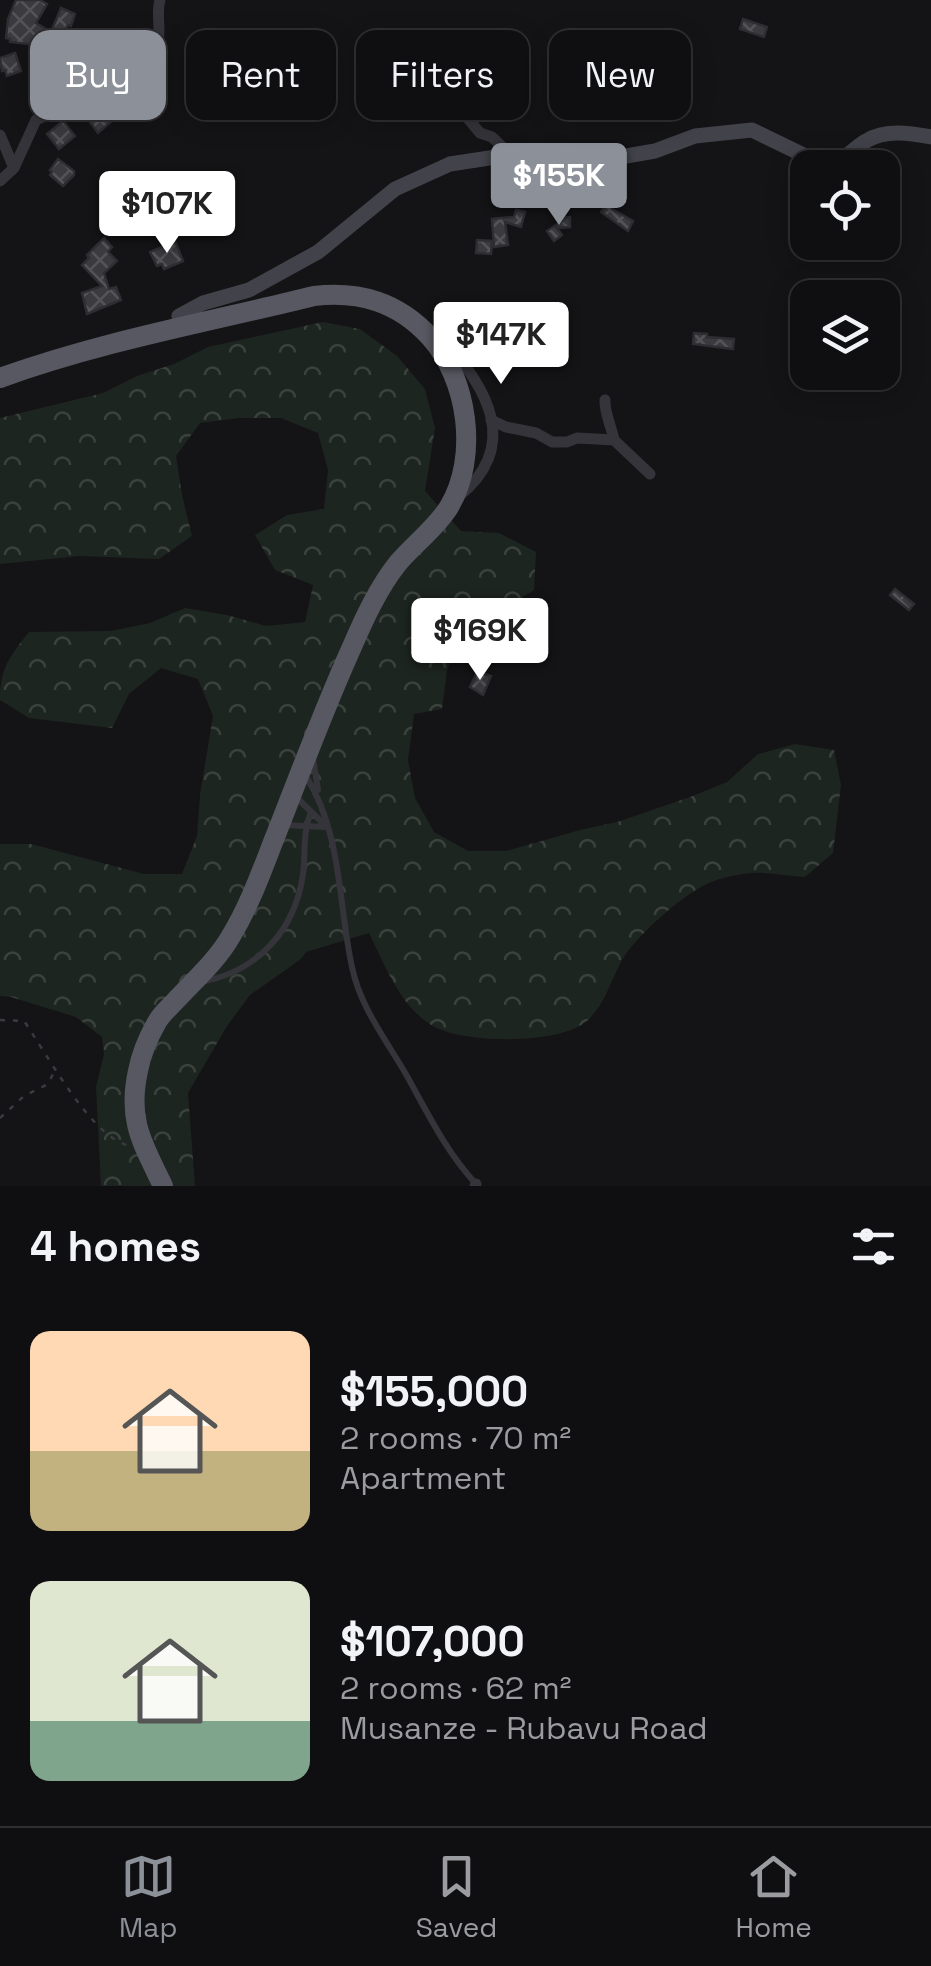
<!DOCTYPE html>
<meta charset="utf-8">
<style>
:root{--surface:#0f0e10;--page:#1d1c1e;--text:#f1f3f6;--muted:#9b9c9f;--line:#2f2e30;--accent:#8c9099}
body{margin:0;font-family:"Space Grotesk",sans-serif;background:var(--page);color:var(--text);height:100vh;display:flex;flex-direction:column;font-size:38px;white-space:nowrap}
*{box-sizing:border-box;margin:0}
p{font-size:32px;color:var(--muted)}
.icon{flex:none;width:55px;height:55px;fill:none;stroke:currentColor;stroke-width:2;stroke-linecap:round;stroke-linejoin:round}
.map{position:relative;height:1186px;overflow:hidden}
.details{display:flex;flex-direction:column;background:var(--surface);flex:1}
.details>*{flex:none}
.banner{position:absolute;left:30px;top:30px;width:872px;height:90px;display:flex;gap:20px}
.controls{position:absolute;left:790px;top:150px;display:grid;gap:20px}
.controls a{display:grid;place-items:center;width:110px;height:110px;border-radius:20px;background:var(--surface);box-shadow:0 5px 25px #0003,0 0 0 2px var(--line);font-size:50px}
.price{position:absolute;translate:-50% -85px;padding:0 22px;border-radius:10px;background:#fff;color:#222;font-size:32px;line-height:65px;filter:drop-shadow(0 2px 5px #0008)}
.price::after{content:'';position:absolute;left:50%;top:60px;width:30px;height:22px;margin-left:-15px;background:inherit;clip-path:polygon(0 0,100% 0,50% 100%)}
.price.current{background:var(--accent);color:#fff}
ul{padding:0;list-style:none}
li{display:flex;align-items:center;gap:30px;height:250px;padding:0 30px}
li span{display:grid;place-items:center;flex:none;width:280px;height:200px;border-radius:20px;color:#555}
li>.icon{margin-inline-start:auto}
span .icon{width:120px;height:120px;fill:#fffc;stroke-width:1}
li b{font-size:42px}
h2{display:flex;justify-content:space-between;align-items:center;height:120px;padding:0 30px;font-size:42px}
.chip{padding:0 35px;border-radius:20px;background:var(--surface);box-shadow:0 5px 25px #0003,0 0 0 2px var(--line);font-size:35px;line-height:90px}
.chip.current{background:var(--accent);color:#fff}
.dock{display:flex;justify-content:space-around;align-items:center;height:140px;border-top:2px solid var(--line);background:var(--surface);font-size:28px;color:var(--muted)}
.dock a{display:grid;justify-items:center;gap:5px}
.dock .current{color:var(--accent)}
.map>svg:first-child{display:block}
</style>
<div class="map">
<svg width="931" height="1186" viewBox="0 0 931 1186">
<defs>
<pattern id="forest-crowns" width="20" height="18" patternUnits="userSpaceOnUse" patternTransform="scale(2.5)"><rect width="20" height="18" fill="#1d2520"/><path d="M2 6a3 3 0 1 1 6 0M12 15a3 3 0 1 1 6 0" fill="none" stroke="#3b423e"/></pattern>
<pattern id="building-cross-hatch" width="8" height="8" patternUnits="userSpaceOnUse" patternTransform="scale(2.5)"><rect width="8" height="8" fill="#3b3a3f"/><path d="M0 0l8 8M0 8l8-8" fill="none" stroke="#545458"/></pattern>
</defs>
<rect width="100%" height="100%" fill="#141315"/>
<!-- forest -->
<path fill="url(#forest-crowns)" d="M323,322L360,329L397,356L425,389L435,428L425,491L461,531L499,533L536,552L534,590L498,613L462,630L447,670L442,709L414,714L408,760L415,798L434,832L468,851H506L580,830L617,822L690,797L727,782L758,754L795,744L834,750L841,785L833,853L805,877C788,876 769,872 752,873C740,874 724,877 714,881C687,890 636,936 622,960C611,980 605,1004 588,1020C562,1045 463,1044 433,1026C400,1007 385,965 369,933L306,952L301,959L250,995L227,1026L188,1093L195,1186H101L96,1087L104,1054L102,1037L76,1017L11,997L0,996V844H31L144,874H182L197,836L200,795L213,716L198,679L161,668L129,694L112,728L29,718L0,700C0,668 10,656 29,632L111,631L150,623L185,608L227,615L266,626L305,622L313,585L275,570L255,535L287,515L324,509L328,470L318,433L281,418H239L200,423L176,456L182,495L192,536L159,559L80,556L0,564V418L103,393L137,376L174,364L208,347Z"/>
<!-- building -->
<g fill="url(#building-cross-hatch)" stroke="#2e2d31" stroke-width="2.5">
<path d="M16,0H40L47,4L36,23L51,32L61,8L75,14L71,26L68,25L52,54L38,45L10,42V39L6,38L8,19Z"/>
<path d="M743,19L767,27L764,37L740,29Z"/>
<path d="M296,41L309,52L300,63L287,53Z"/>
<path d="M15,53L21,71L7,76L5,70L2,71L0,58Z"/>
<path d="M51,69L59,78L50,86L54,90L44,98L33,85Z"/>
<path d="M105,109L114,119L98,133L90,122L94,118L92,116L99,110L101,112Z"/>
<path d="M63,121L75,136L59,149L47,134Z"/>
<path d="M58,159L74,171V175L63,186L50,175L52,172L50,170Z"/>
<path d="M808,195V231H803L798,196Z"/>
<path d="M607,202L613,206L612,209L633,221L628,231L601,212Z"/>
<path d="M882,205L887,210L892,205L900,214L895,218L900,233L888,238L884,228L887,226L882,220Z"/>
<path d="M516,210L525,212L521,227L505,222L508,245L494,247L492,219L514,217Z"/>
<path d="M570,217V227L557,228L562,235L554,241L547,231L562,221L561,218Z"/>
<path d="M104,238L112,247L108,252L117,261L104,273L109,289L116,287L121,300L87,314L82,293L102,286L82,265L89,258L87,255Z"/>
<path d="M477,240L492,241L491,254L476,253Z"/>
<path d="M175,241L183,261L164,269L162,264L157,266L150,252Z"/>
<path d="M694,333L707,334V337L734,339L733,349L693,344Z"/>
<path d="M895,589L914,604L909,610L890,595Z"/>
<path d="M477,672L491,676L483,695L470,687Z"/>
</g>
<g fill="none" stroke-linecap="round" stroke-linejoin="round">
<!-- path -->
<g stroke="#3a3a41" stroke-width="2.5" stroke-dasharray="5 8" stroke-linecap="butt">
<path d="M0,1020L24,1021C47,1054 90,1135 127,1145"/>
<path d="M0,1118L24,1096L48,1084L56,1068"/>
</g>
<!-- service -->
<g stroke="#35343a" stroke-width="6">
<path d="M313,758L318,790"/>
<path d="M305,775C342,831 338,903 352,967C360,1007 387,1041 407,1076C428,1114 447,1153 477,1185"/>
<path d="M296,797L326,826"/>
<path d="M283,825L326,827"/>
<path d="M201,982C257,972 295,931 303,874C306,852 302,834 311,812"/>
</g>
<!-- minor -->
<g stroke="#35343a" stroke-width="11">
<path d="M441,86L480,133L492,137L511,155"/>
<path d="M0,135L14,168"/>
<path d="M0,181L14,168L36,120L95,92L154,50C164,35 155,16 160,0"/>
<path d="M442,338C487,387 522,446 458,497"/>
<path d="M605,400C604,412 612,428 614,440"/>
<path d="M491,420L506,427L536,433L552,442H567L577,438L614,440L650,474"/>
<path d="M475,1186L476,1184"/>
</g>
<!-- secondary -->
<path stroke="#42424a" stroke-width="15" d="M181,328L179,316L203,303L249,290L318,252L395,189L450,164L522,153L609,159L655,151L695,136L752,130L824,165C842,164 851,150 866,141C885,129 911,133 931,137"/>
<!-- trunk -->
<path stroke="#585862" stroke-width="20" d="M0,378C102,341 209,322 314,296C360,291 398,302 430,337C468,379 479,457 449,507C436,528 414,544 398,563C378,588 364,619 351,649C324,709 301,771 277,832C263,867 251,903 231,936C218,959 196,979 177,999C171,1006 162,1013 157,1022C149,1036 141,1055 138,1071C127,1121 143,1144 163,1186"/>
</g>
</svg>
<div class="controls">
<a><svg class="icon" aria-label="locate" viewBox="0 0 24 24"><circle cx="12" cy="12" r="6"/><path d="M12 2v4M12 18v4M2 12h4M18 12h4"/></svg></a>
<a><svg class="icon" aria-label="layers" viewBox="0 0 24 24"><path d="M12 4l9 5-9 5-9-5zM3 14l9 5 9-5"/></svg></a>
</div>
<b class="price current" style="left:559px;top:228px">$155K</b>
<b class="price" style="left:167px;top:256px">$107K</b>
<b class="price" style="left:501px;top:387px">$147K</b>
<b class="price" style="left:480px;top:683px">$169K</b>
<div class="banner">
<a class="chip current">Buy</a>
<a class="chip">Rent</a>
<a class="chip">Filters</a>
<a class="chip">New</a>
</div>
</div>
<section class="details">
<h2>4 homes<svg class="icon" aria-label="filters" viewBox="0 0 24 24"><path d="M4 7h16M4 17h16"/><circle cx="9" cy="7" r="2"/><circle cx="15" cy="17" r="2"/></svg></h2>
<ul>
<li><span style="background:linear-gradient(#ffd9b3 60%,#c2b280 0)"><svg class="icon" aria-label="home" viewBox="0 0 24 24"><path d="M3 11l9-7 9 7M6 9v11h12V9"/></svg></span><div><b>$155,000</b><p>2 rooms · 70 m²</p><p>Apartment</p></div></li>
<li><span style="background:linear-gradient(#dfe7d0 70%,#7fa58c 0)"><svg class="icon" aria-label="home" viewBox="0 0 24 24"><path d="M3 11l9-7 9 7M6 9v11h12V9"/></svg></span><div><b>$107,000</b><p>2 rooms · 62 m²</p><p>Musanze - Rubavu Road</p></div></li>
</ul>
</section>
<nav class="dock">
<a class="current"><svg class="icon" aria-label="map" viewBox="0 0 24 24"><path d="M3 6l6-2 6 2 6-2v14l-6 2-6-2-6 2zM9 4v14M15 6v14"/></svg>Map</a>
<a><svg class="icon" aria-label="saved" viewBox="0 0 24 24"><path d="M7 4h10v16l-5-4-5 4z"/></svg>Saved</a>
<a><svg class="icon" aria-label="home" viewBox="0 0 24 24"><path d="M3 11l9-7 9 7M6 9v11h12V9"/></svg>Home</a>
</nav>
